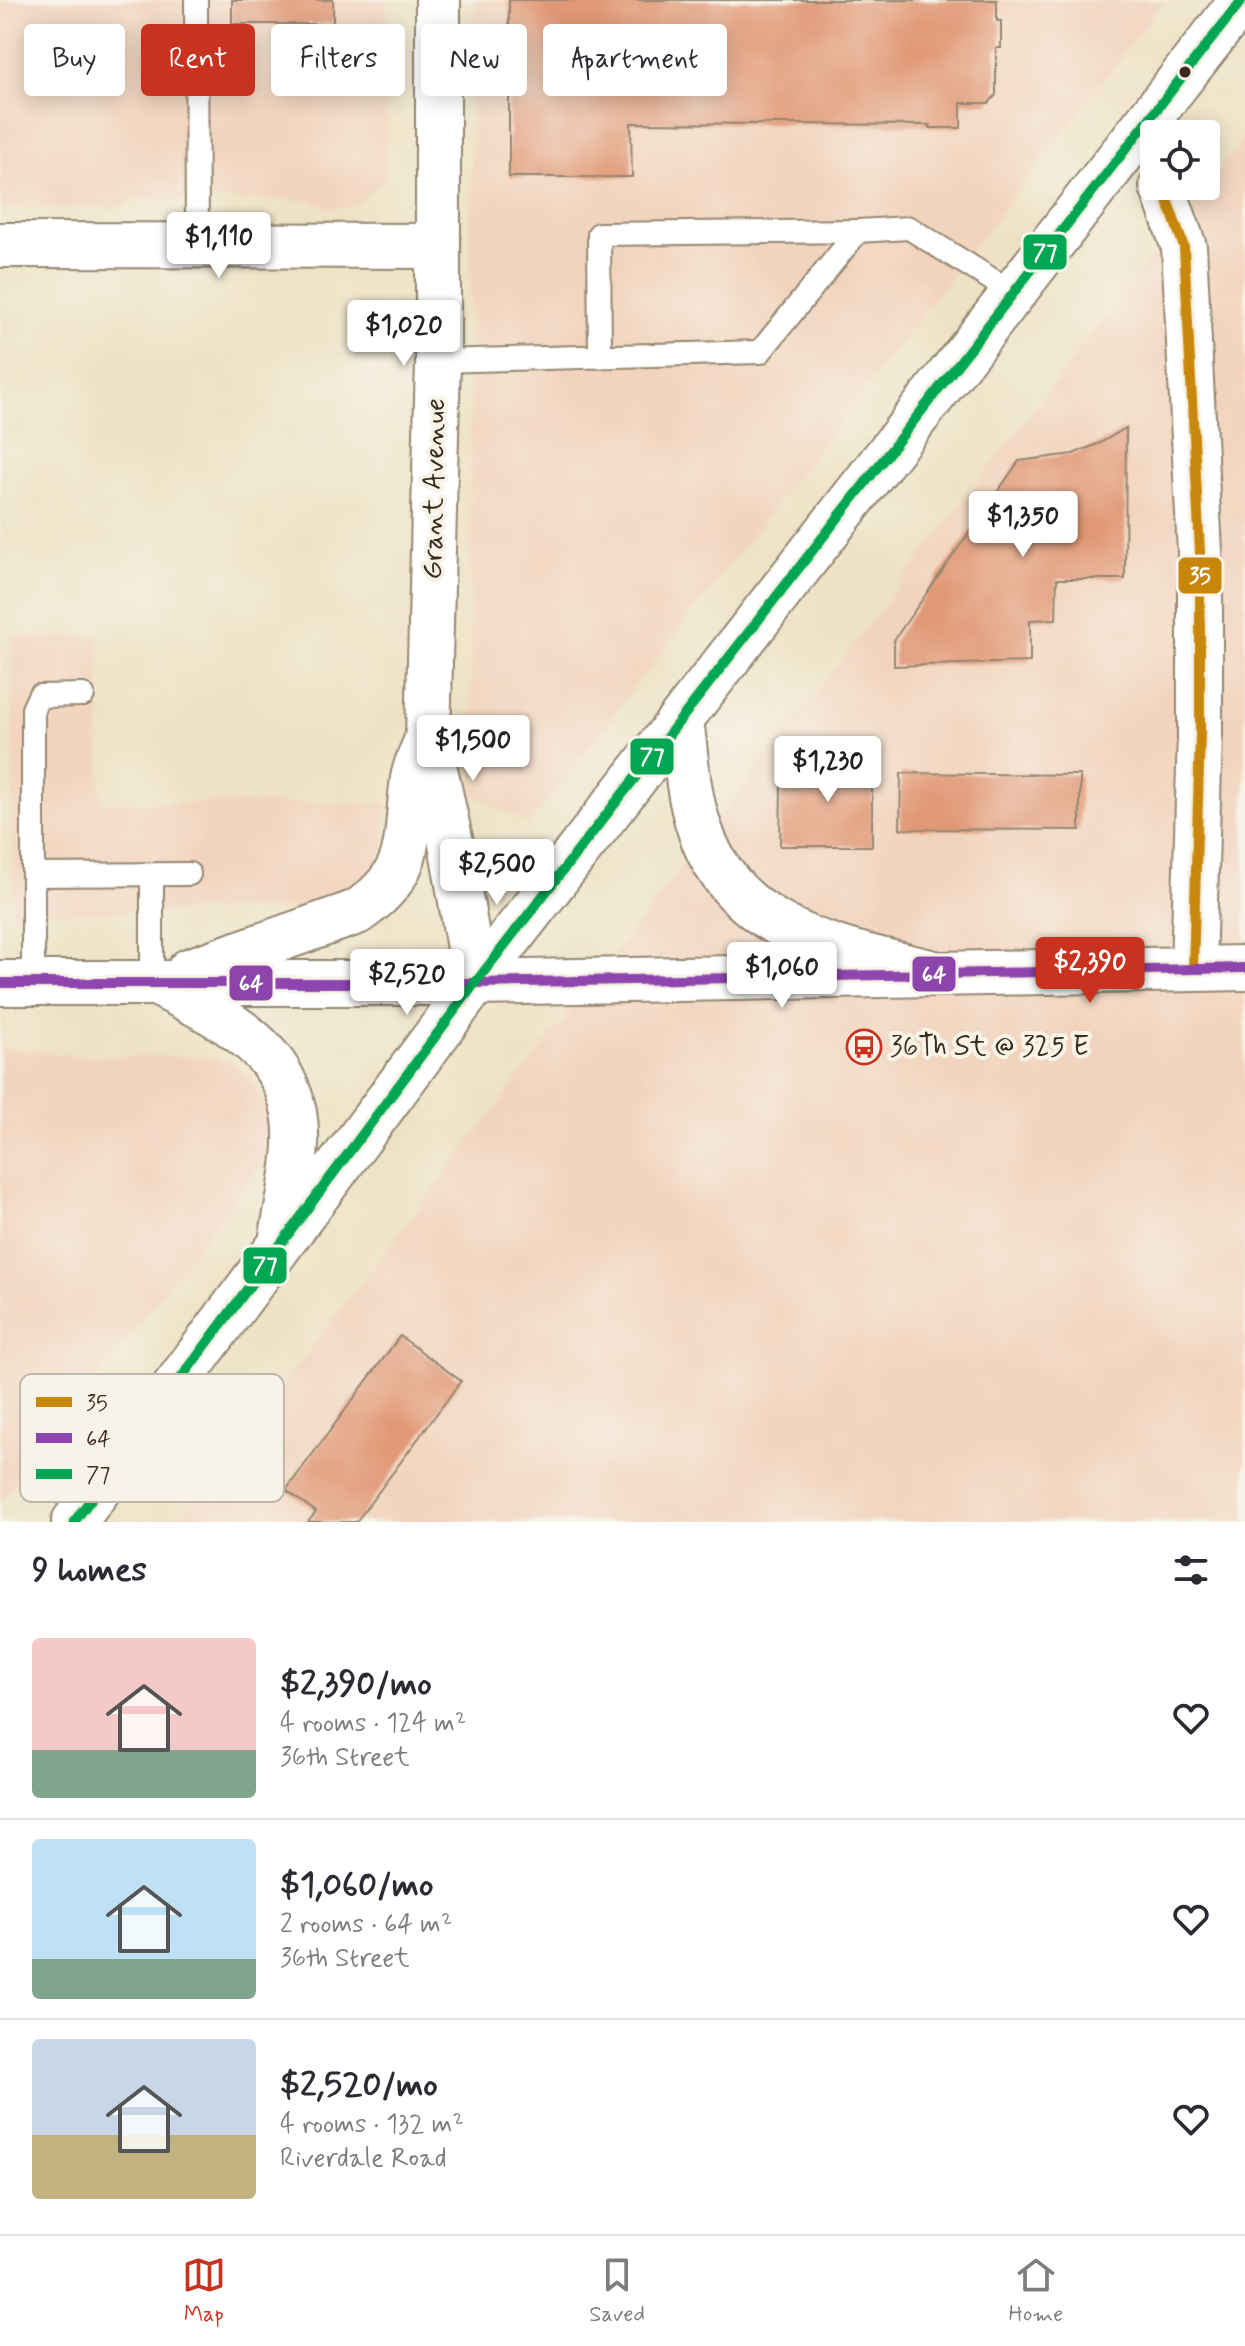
<!DOCTYPE html>
<meta charset="utf-8">
<style>
:root{--surface:#fff;--page:#f7f7f7;--text:#2b2b33;--muted:#7c7c81;--line:#e1e1e2;--accent:#c8321e}
body{margin:0;font-family:Mynerve,sans-serif;background:var(--page);color:var(--text);height:100vh;display:flex;flex-direction:column;font-size:30px;white-space:nowrap}
*{box-sizing:border-box;margin:0}
p{font-size:26px;color:var(--muted)}
.icon{flex:none;width:44px;height:44px;fill:none;stroke:currentColor;stroke-width:2;stroke-linecap:round;stroke-linejoin:round}
.map{position:relative;height:1522px;overflow:hidden}
.side{display:flex;flex-direction:column;background:var(--surface);flex:1}
.side>*{flex:none}
.guide{position:absolute;left:24px;top:24px;width:800px;height:72px;display:flex;gap:16px}
.controls{position:absolute;left:1140px;top:120px;display:grid;gap:16px}
.controls a{display:grid;place-items:center;width:80px;height:80px;border-radius:8px;background:var(--surface);box-shadow:0 4px 20px #0003;font-size:40px}
.price{position:absolute;translate:-50% -68px;padding:0 18px;border-radius:8px;background:#fff;color:#222;font-size:26px;line-height:52px;filter:drop-shadow(0 2px 4px #0008)}
.price::after{content:'';position:absolute;left:50%;top:48px;width:24px;height:18px;margin-left:-12px;background:inherit;clip-path:polygon(0 0,100% 0,50% 100%)}
.price.on{background:var(--accent);color:#fff}
ul{padding:0;list-style:none}
li{display:flex;align-items:center;gap:24px;height:200px;padding:0 32px}
li+li{border-top:2px solid var(--line)}
li span{display:grid;place-items:center;flex:none;width:224px;height:160px;border-radius:8px;color:#555}
li>.icon{margin-inline-start:auto}
span .icon{width:96px;height:96px;fill:#fffc;stroke-width:1}
li b{font-size:34px}
h2{display:flex;justify-content:space-between;align-items:center;height:96px;padding:0 32px;font-size:34px}
.chip{padding:0 28px;border-radius:8px;background:var(--surface);box-shadow:0 4px 20px #0003;font-size:28px;line-height:72px}
.chip.on{background:var(--accent);color:#fff}
.dock{display:flex;justify-content:space-around;align-items:center;height:112px;border-top:2px solid var(--line);background:var(--surface);font-size:22px;color:var(--muted)}
.dock a{display:grid;justify-items:center;gap:4px}
.dock .on{color:var(--accent)}
.map>svg:first-child{display:block}
</style>
<div class="map">
<svg width="1245" height="1522" viewBox="0 0 1245 1522">
<rect width="100%" height="100%" fill="#f7f3e8"/>
<filter id="ink" filterUnits="userSpaceOnUse"><feTurbulence type="fractalNoise" baseFrequency=".0125" numOctaves="2"/><feDisplacementMap in="SourceGraphic" scale="16" xChannelSelector="R" yChannelSelector="G"/><feConvolveMatrix kernelMatrix="1 2 1 2 8 2 1 2 1" color-interpolation-filters="sRGB"/></filter>
<filter id="wash" filterUnits="userSpaceOnUse"><feTurbulence type="fractalNoise" baseFrequency=".006" numOctaves="4" result="noise"/><feDisplacementMap in="SourceGraphic" scale="32" xChannelSelector="R" yChannelSelector="G"/><feGaussianBlur stdDeviation="1.8" result="paint"/><feColorMatrix in="noise" values="0 0 0 0 0 0 0 0 0 0 0 0 0 0 0 0 0 1.4 0 .05"/><feComposite in="paint" operator="in"/></filter>
<g filter="url(#wash)">
<rect width="100%" height="100%" fill="#ede2c4"/>
<!-- built -->
<g fill="#f2d4be">
<path d="M0,0H386V177L353,207L330,208L308,200H139L130,201L116,208H0Z"/>
<path d="M475,0H1165L529,824L471,795L470,219Z"/>
<path d="M1245,136V1522H177Z"/>
<path d="M99,635L100,803H386L382,860L355,895L304,909L13,913L12,637Z"/>
<path d="M0,1048L84,1057L198,1056L219,1059L233,1063L253,1080L268,1109L270,1124V1142L262,1160L248,1182L0,1502Z"/>
</g>
<g id="blocks">
<!-- building -->
<g fill="#e19876">
<rect x="232" y="0" width="101" height="24"/>
<path d="M509,0H997V21H1001V48H996V95L989,103H961V128H930V125L631,123L632,177H509Z"/>
<path d="M1126,428L1125,579H1057L1056,619L1030,620V662L894,666V640L1019,461L1073,454L1100,443Z"/>
<path d="M813,745H836V763L872,762V846H780L781,787L792,774L814,773Z"/>
<path d="M901,773L1080,775V830L900,829Z"/>
<path d="M400,1336L461,1381L356,1522H308L316,1512L286,1490Z"/>
</g>
</g>
</g>
<g filter="url(#ink)">
<use href="#blocks" fill-opacity="0" stroke="#948671" stroke-width="2"/>
<g fill="none" stroke-linecap="round" stroke-linejoin="round">
<!-- service casing -->
<g stroke="#948671" stroke-width="26">
<g id="service">
<path d="M196,0L197,246"/>
<path d="M858,231L909,228L1015,294"/>
<path d="M438,361C545,358 653,355 760,352L858,231L599,234L600,357"/>
<path d="M33,875L189,874"/>
<path d="M152,875V983"/>
<path d="M33,983V709L39,696L83,695"/>
</g>
</g>
<!-- minor casing -->
<g stroke="#948671" stroke-width="48">
<g id="minor">
<path d="M1162,186L1184,247L1200,552V733L1193,969"/>
<path d="M0,245L438,246"/>
</g>
</g>
<!-- tertiary casing -->
<g stroke="#948671" stroke-width="48">
<path id="tertiary" d="M438,0V361L428,737L451,843L475,983"/>
</g>
<!-- secondary casing -->
<g stroke="#948671" stroke-width="48">
<g id="secondary">
<path d="M189,971L357,912C416,872 404,841 413,779C415,765 423,750 428,737"/>
<path d="M0,983H475L1245,968"/>
</g>
</g>
<!-- primary casing -->
<g stroke="#948671" stroke-width="48">
<g id="primary">
<path d="M681,720C686,754 687,790 698,824C732,935 838,949 934,973"/>
<path d="M156,983C225,1019 300,1051 296,1144C295,1175 287,1206 282,1236"/>
<path d="M74,1522L475,983L1242,0"/>
</g>
</g>
<!-- service -->
<use href="#service" stroke="#fff" stroke-width="22"/>
<!-- minor -->
<use href="#minor" stroke="#fff" stroke-width="44"/>
<!-- tertiary -->
<use href="#tertiary" stroke="#fff" stroke-width="44"/>
<!-- secondary -->
<use href="#secondary" stroke="#fff" stroke-width="44"/>
<!-- primary -->
<use href="#primary" stroke="#fff" stroke-width="44"/>
<!-- bus-1 casing -->
<g stroke="#f7f3e8" stroke-width="16">
<path id="bus-1" d="M1162,186L1184,247L1200,552V733L1193,969"/>
</g>
<!-- bus-2 casing -->
<g stroke="#f7f3e8" stroke-width="16">
<path id="bus-2" d="M0,983H475L1245,968"/>
</g>
<!-- bus-3 casing -->
<g stroke="#f7f3e8" stroke-width="16">
<path id="bus-3" d="M74,1522L475,983L1242,0"/>
</g>
<!-- bus-1 -->
<use href="#bus-1" stroke="#c88708" stroke-width="10"/>
<!-- bus-2 -->
<use href="#bus-2" stroke="#8e44ad" stroke-width="10"/>
<!-- bus-3 -->
<use href="#bus-3" stroke="#00a651" stroke-width="10"/>
</g>
</g>
<!-- icons -->
<defs>
<g id="bus-ring" transform="scale(1.8)"><circle r="9.5" fill="#f7f3e8" stroke="#c8321e" stroke-width="1.5"/><path d="M-5-6H5V4H4V6H2V4H-2V6H-4V4H-5ZM-3.5-4V0h7V-4ZM-3.5 1.2v1.5H-2V1.2ZM2 1.2v1.5H3.5V1.2Z" fill="#c8321e"/></g>
</defs>
<g fill-rule="evenodd">
<use href="#bus-ring" x="864" y="1047"/>
</g>
<!-- markers -->
<circle fill="#3b2a1e" stroke="#f7f3e8" stroke-width="3" cx="1185" cy="72" r="7"/>
<g text-anchor="middle" dominant-baseline="central" stroke-width="8" stroke-linejoin="round" paint-order="stroke">
<!-- street labels -->
<g font-size="28" fill="#3b2a1e" stroke="#f7f3e8">
<text transform="translate(435 489) rotate(-89)">Grant Avenue</text>
</g>
<!-- poi labels -->
<g font-size="28" fill="#3b2a1e" stroke="#f7f3e8" text-anchor="start">
<text x="890" y="1047">36Th St @ 325 E</text>
</g>
</g>
<!-- legend -->
<rect x="20" y="1374" width="264" height="128" rx="12" fill="#f7f3e8" stroke="#bfb7ab" stroke-width="2"/>
<rect x="36" y="1397" width="36" height="10" fill="#c88708"/>
<rect x="36" y="1433" width="36" height="10" fill="#8e44ad"/>
<rect x="36" y="1469" width="36" height="10" fill="#00a651"/>
<g font-size="22" fill="#3b2a1e">
<text x="86" y="1410">35</text>
<text x="86" y="1446">64</text>
<text x="86" y="1482">77</text>
</g>
<g stroke="#f7f3e8" stroke-width="3">
<rect x="1022" y="233" width="46" height="38" rx="8" fill="#00a651"/>
<rect x="1177" y="556" width="46" height="39" rx="8" fill="#c88708"/>
<rect x="629" y="737" width="46" height="39" rx="8" fill="#00a651"/>
<rect x="911" y="955" width="46" height="38" rx="8" fill="#8e44ad"/>
<rect x="228" y="964" width="46" height="38" rx="8" fill="#8e44ad"/>
<rect x="242" y="1246" width="46" height="39" rx="8" fill="#00a651"/>
</g>
<g font-size="22" text-anchor="middle" font-weight="bold" fill="#fff">
<text x="1045" y="260">77</text>
<text x="1200" y="583">35</text>
<text x="652" y="764">77</text>
<text x="934" y="982">64</text>
<text x="251" y="991">64</text>
<text x="265" y="1273">77</text>
</g>
</svg>
<div class="controls">
<a><svg class="icon" aria-label="locate" viewBox="0 0 24 24"><circle cx="12" cy="12" r="6"/><path d="M12 2v4M12 18v4M2 12h4M18 12h4"/></svg></a>
</div>
<b class="price" style="left:219px;top:280px">$1,110</b>
<b class="price" style="left:404px;top:368px">$1,020</b>
<b class="price" style="left:1023px;top:559px">$1,350</b>
<b class="price" style="left:473px;top:783px">$1,500</b>
<b class="price" style="left:828px;top:804px">$1,230</b>
<b class="price" style="left:497px;top:907px">$2,500</b>
<b class="price on" style="left:1090px;top:1005px">$2,390</b>
<b class="price" style="left:782px;top:1010px">$1,060</b>
<b class="price" style="left:407px;top:1017px">$2,520</b>
<div class="guide">
<a class="chip">Buy</a>
<a class="chip on">Rent</a>
<a class="chip">Filters</a>
<a class="chip">New</a>
<a class="chip">Apartment</a>
</div>
</div>
<section class="side">
<h2>9 homes<svg class="icon" aria-label="filters" viewBox="0 0 24 24"><path d="M4 7h16M4 17h16"/><circle cx="9" cy="7" r="2"/><circle cx="15" cy="17" r="2"/></svg></h2>
<ul>
<li><span style="background:linear-gradient(#f6c9c9 70%,#7fa58c 0)"><svg class="icon" aria-label="home" viewBox="0 0 24 24"><path d="M3 11l9-7 9 7M6 9v11h12V9"/></svg></span><div><b>$2,390/mo</b><p>4 rooms · 124 m²</p><p>36th Street</p></div><svg class="icon" aria-label="heart" viewBox="0 0 24 24"><path d="M12 20l-8-8c-3-5 5-10 8-4 3-6 11-1 8 4z"/></svg></li>
<li><span style="background:linear-gradient(#bfe0f5 75%,#7fa58c 0)"><svg class="icon" aria-label="home" viewBox="0 0 24 24"><path d="M3 11l9-7 9 7M6 9v11h12V9"/></svg></span><div><b>$1,060/mo</b><p>2 rooms · 64 m²</p><p>36th Street</p></div><svg class="icon" aria-label="heart" viewBox="0 0 24 24"><path d="M12 20l-8-8c-3-5 5-10 8-4 3-6 11-1 8 4z"/></svg></li>
<li><span style="background:linear-gradient(#c9d6e8 60%,#c2b280 0)"><svg class="icon" aria-label="home" viewBox="0 0 24 24"><path d="M3 11l9-7 9 7M6 9v11h12V9"/></svg></span><div><b>$2,520/mo</b><p>4 rooms · 132 m²</p><p>Riverdale Road</p></div><svg class="icon" aria-label="heart" viewBox="0 0 24 24"><path d="M12 20l-8-8c-3-5 5-10 8-4 3-6 11-1 8 4z"/></svg></li>
</ul>
</section>
<nav class="dock">
<a class="on"><svg class="icon" aria-label="map" viewBox="0 0 24 24"><path d="M3 6l6-2 6 2 6-2v14l-6 2-6-2-6 2zM9 4v14M15 6v14"/></svg>Map</a>
<a><svg class="icon" aria-label="saved" viewBox="0 0 24 24"><path d="M7 4h10v16l-5-4-5 4z"/></svg>Saved</a>
<a><svg class="icon" aria-label="home" viewBox="0 0 24 24"><path d="M3 11l9-7 9 7M6 9v11h12V9"/></svg>Home</a>
</nav>
